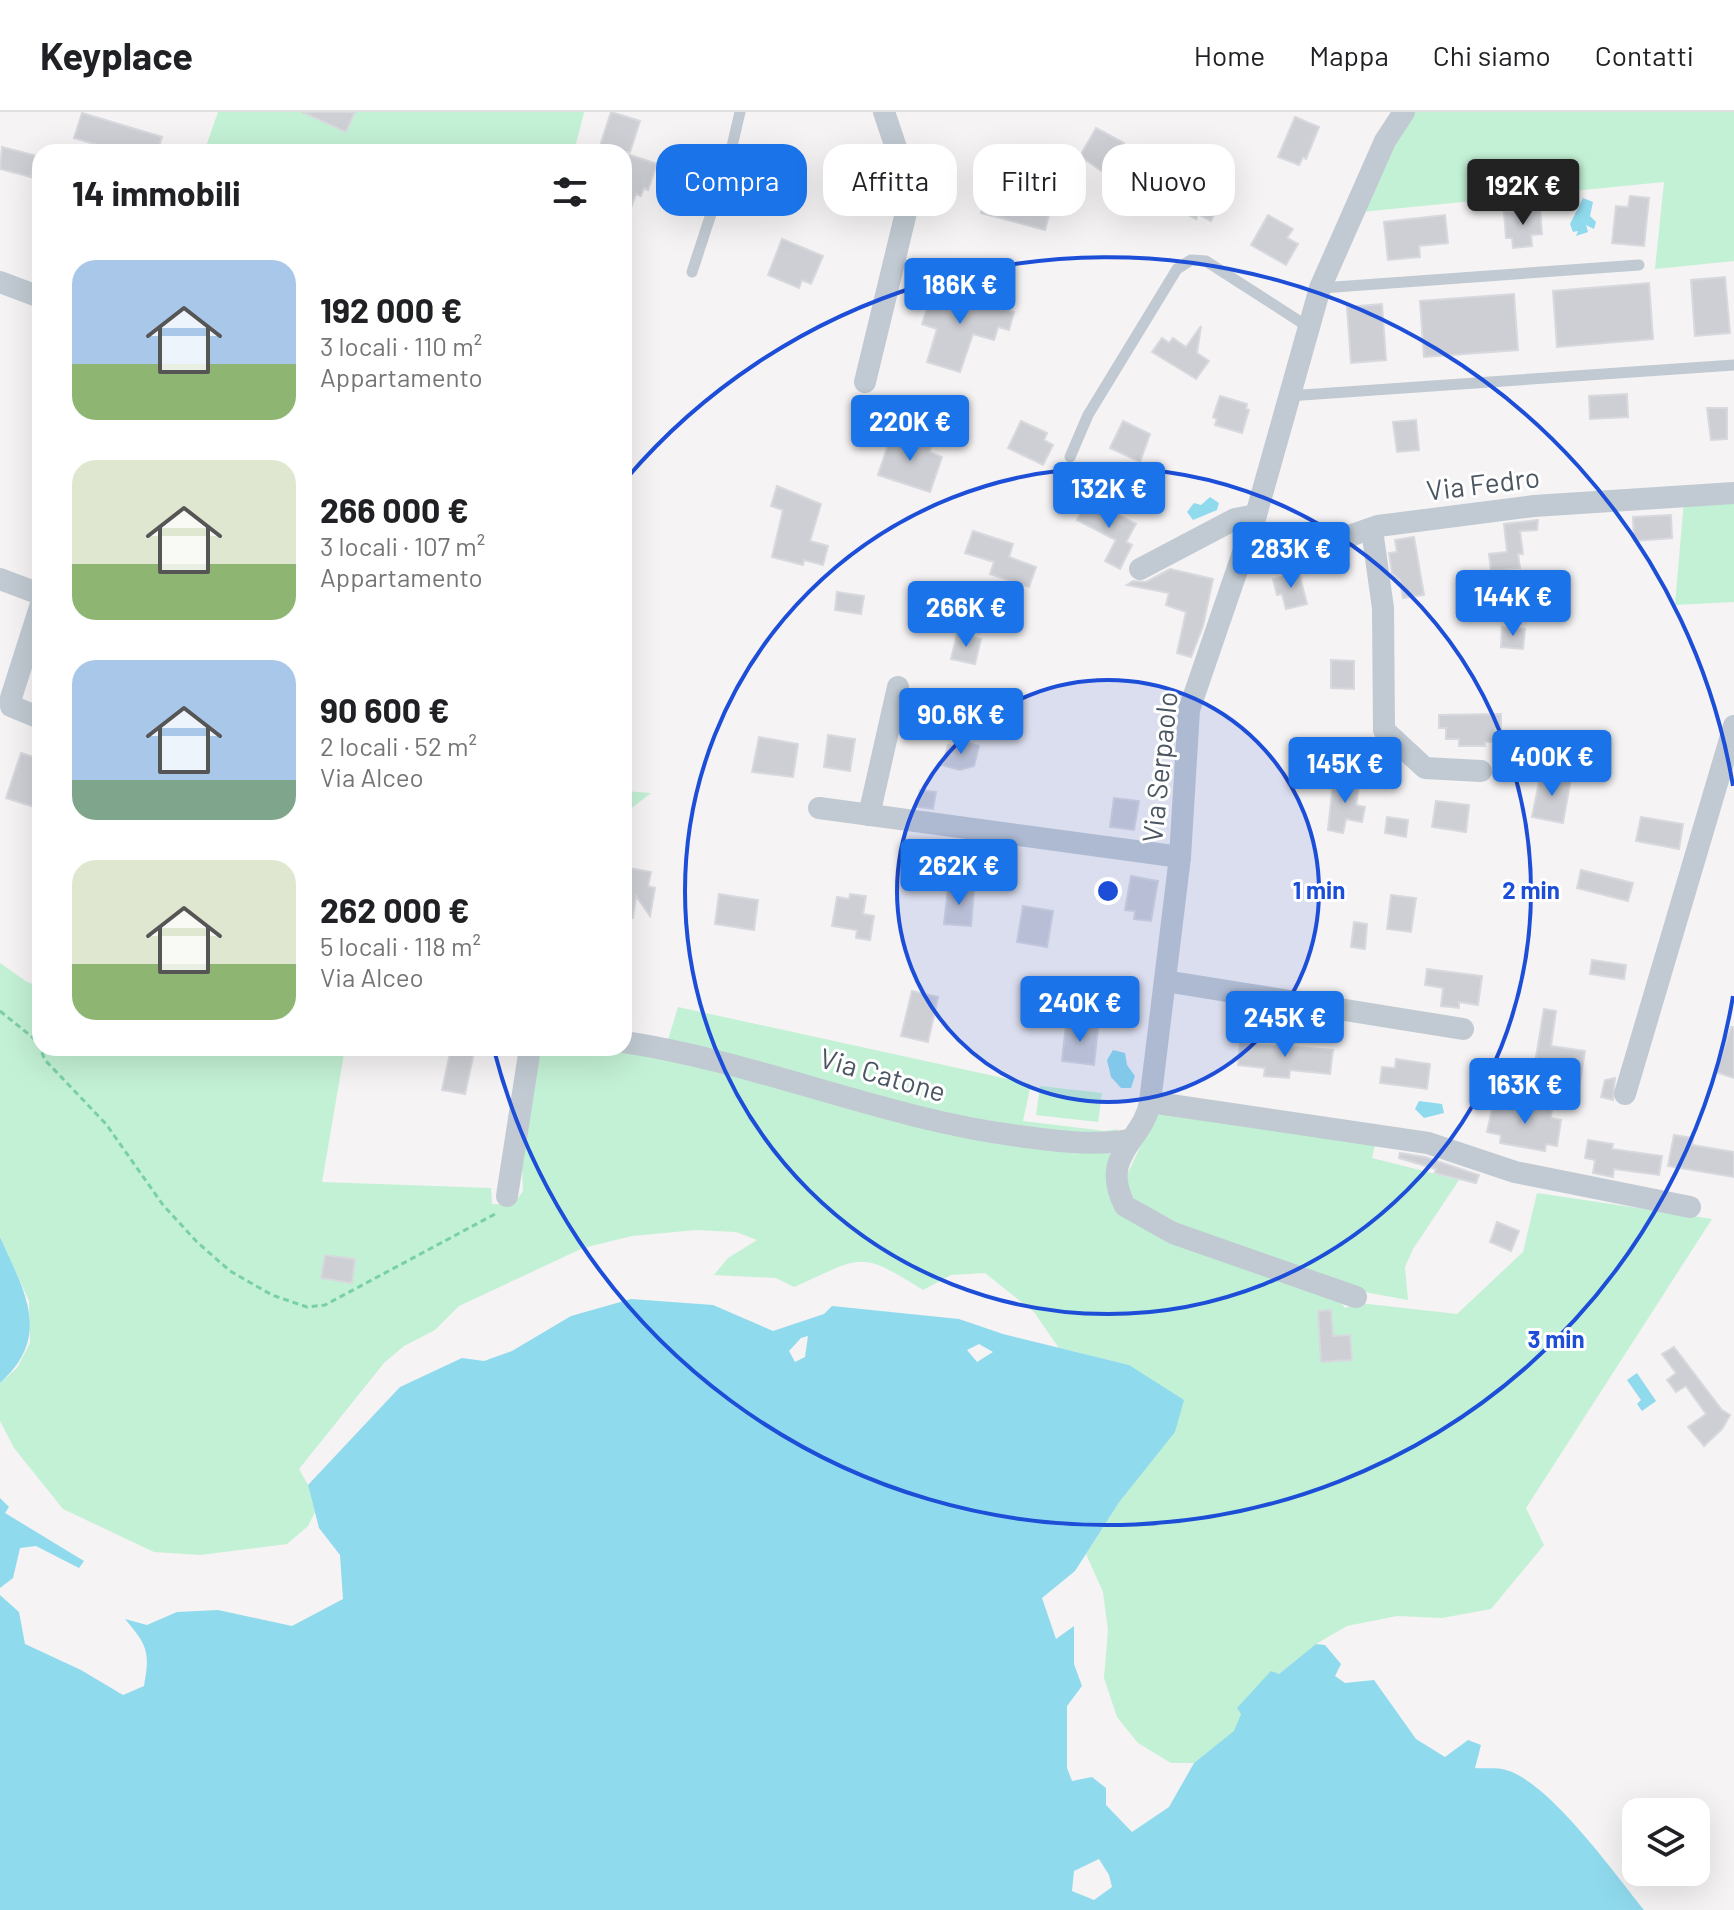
<!DOCTYPE html>
<html lang="it">
<meta charset="utf-8">
<style>
:root{--surface:#fff;--page:#f6f6f6;--text:#202124;--muted:#757577;--line:#e0e0e0;--accent:#1a73e8}
body{margin:0;font-family:Barlow,sans-serif;background:var(--page);color:var(--text);height:100vh;display:flex;flex-direction:column;font-size:30px;white-space:nowrap}
*{box-sizing:border-box;margin:0}
p{font-size:26px;color:var(--muted)}
.icon{flex:none;width:44px;height:44px;fill:none;stroke:currentColor;stroke-width:2;stroke-linecap:round;stroke-linejoin:round}
.map{position:relative;flex:1;overflow:hidden}
.panel{position:absolute;left:32px;top:32px;width:600px;height:912px;display:flex;flex-direction:column;background:var(--surface);border-radius:24px;box-shadow:0 8px 32px #0002}
.panel>*{flex:none}
.banner{position:absolute;left:656px;top:32px;width:760px;height:72px;display:flex;gap:16px}
.tools{position:absolute;left:1622px;top:1686px;display:grid;gap:16px}
.tools a{display:grid;place-items:center;width:88px;height:88px;border-radius:16px;background:var(--surface);box-shadow:0 8px 32px #0002;font-size:40px}
.price{position:absolute;translate:-50% -68px;padding:0 18px;border-radius:8px;background:var(--accent);color:#fff;font-size:26px;line-height:52px;filter:drop-shadow(0 2px 4px #0008)}
.price::after{content:'';position:absolute;left:50%;top:48px;width:24px;height:18px;margin-left:-12px;background:inherit;clip-path:polygon(0 0,100% 0,50% 100%)}
.price.active{background:#222;color:#fff}
ul{padding:0;list-style:none}
li{display:flex;align-items:center;gap:24px;height:200px;padding:0 40px}
li span{display:grid;place-items:center;flex:none;width:224px;height:160px;border-radius:24px;color:#555}
li>.icon{margin-inline-start:auto}
span .icon{width:96px;height:96px;fill:#fffc;stroke-width:1}
li b{font-size:34px}
h2{display:flex;justify-content:space-between;align-items:center;height:96px;padding:0 40px;font-size:34px}
.pill{padding:0 28px;border-radius:24px;background:var(--surface);box-shadow:0 8px 32px #0002;font-size:28px;line-height:72px}
.pill.active{background:var(--accent);color:#fff}
header{display:flex;align-items:center;gap:48px;box-sizing:border-box;height:112px;padding:0 40px;background:var(--surface);border-bottom:2px solid var(--line)}
header strong{font-size:38px}
nav{display:flex;gap:44px;margin-inline-start:auto;font-size:28px}
.map>svg:first-child{display:block}
</style>
<header>
<strong>Keyplace</strong>
<nav><a>Home</a><a>Mappa</a><a>Chi siamo</a><a>Contatti</a></nav>
</header>
<div class="map">
<svg width="1734" height="1798" viewBox="0 0 1734 1798">
<rect width="100%" height="100%" fill="#f5f3f3"/>
<!-- green -->
<g fill="#c3f1d5">
<path d="M218,0H584L574,40H204Z"/>
<path d="M1414,0H1734V149L1655,157L1664,70L1361,100L1380,54Z"/>
<path d="M1734,387V490L1675,493L1684,388Z"/>
<path d="M624,679L651,681L624,702Z"/>
<path d="M0,851L27,870L40,874V936H345L322,1070L491,1076L492,1092H514L523,1079L521,1032L539,936H620L1109,1040L1112,1048C1104,1069 1105,1081 1119,1100L1336,1185L1345,1196L1359,1191L1457,1202L1523,1140L1537,1081L1712,1107L1526,1396L1544,1433L1491,1497L1442,1506L1397,1504L1347,1514L1316,1532L1279,1562L1241,1602L1235,1619L1194,1651H1171L1138,1631L1117,1605L1104,1566L1108,1518L1103,1480L1086,1442L1120,1389L1129,1253L1059,1236L1034,1200L985,1161L951,1163L923,1178C858,1137 862,1145 794,1175L776,1166L714,1163L728,1146L757,1128L736,1120L696,1118L632,1124L583,1136L459,1194L435,1218L404,1234L384,1251L299,1357L308,1373L315,1400L308,1414L287,1432L200,1443L154,1440L63,1397L14,1336L0,1309V1271L17,1256L30,1231L29,1189L0,1125Z"/>
<path d="M678,895L1031,972L1023,1009L1105,1019L1118,1017L1109,1024L985,1015L668,928Z"/>
<path d="M1040,974L1102,981L1098,1010L1036,1003Z"/>
<path d="M1162,999L1376,1029L1372,1046L1459,1068L1413,1137L1405,1155L1408,1188L1349,1177L1141,1099L1124,1069L1155,1004Z"/>
</g>
<!-- water -->
<g fill="#90daee" fill-rule="evenodd">
<path d="M1583,86L1593,90L1590,104L1596,110L1594,117L1586,113L1588,120L1576,124L1578,119L1573,120L1570,112Z"/>
<path d="M1210,385L1219,391L1217,398L1193,408L1187,400L1194,391L1201,393Z"/>
<path d="M1113,938L1125,941L1127,953L1135,964L1131,976H1121L1111,965L1107,948Z"/>
<path d="M1419,989L1442,992L1444,1001L1424,1006L1415,997Z"/>
<path d="M0,1125C24,1179 53,1224 0,1271Z"/>
<path d="M631,1187L713,1193L773,1219L824,1202L832,1194L959,1207L1003,1222L1129,1253L1184,1288L1175,1320L1120,1389L1075,1459L1042,1486L1056,1527L1074,1514V1552L1082,1574L1067,1594V1656L1072,1669L1092,1665L1106,1676V1693L1132,1720L1169,1695L1194,1651L1234,1619L1241,1602L1237,1596L1271,1559L1279,1562L1316,1532L1325,1533L1341,1552L1335,1564L1345,1571L1374,1568L1416,1627L1445,1645L1468,1628L1481,1633L1475,1656C1484,1657 1496,1655 1506,1658C1549,1670 1615,1762 1644,1798H0V1483L19,1500L25,1532L81,1558L123,1583L144,1574C150,1540 148,1534 125,1507L147,1513L177,1500L218,1498L292,1514L343,1487L340,1443L319,1416L308,1373L400,1275L462,1246L484,1249L512,1239L571,1204ZM808,1224L805,1245L795,1250L789,1239L801,1226ZM979,1232L993,1240L977,1250L967,1238ZM1099,1747L1109,1763L1112,1775L1094,1788L1072,1779L1074,1759Z"/>
<path d="M1637,1261L1656,1289L1642,1299L1637,1292L1641,1288L1627,1268Z"/>
<path d="M0,1386L9,1395L5,1401L84,1449L79,1456L36,1434L20,1436L13,1466L0,1476Z"/>
</g>
<!-- building -->
<g fill="#cdcfd5" stroke="#d7d9de" stroke-width="2">
<path d="M302,0H355L346,20Z"/>
<path d="M611,0L640,9L630,40H598Z"/>
<path d="M82,1L162,25L157,40H123L74,26Z"/>
<path d="M1295,5L1319,15L1306,47L1303,45L1299,53L1278,45Z"/>
<path d="M1096,16L1124,31L1109,64L1080,44Z"/>
<path d="M2,35L37,44L31,65L0,57Z"/>
<path d="M624,41L657,52L648,78L644,76L641,84L636,82L626,110Z"/>
<path d="M990,51L1040,65L1036,76L1043,78L1036,100L1049,103L1045,118L981,101L990,71L984,70Z"/>
<path d="M1198,71L1224,84L1211,109L1198,102L1196,107L1176,96L1182,84L1189,88Z"/>
<path d="M1630,84L1649,86L1644,134L1612,131L1616,94L1628,95Z"/>
<path d="M1540,97L1542,122L1531,123L1532,134L1513,136L1512,126H1506L1504,100Z"/>
<path d="M1268,103L1293,117L1287,126L1298,132L1286,153L1251,133Z"/>
<path d="M1445,103L1448,131L1419,134L1420,145L1388,148L1384,110Z"/>
<path d="M782,127L823,144L811,172L802,168L799,176L768,163Z"/>
<path d="M1725,165L1730,221L1695,224L1691,168Z"/>
<path d="M1649,171L1653,227L1557,235L1553,179Z"/>
<path d="M928,175L1014,200L1009,218L998,215L994,228L973,222L960,260L927,250L937,217L922,212L929,190L924,188Z"/>
<path d="M1514,182L1518,238L1424,245L1420,189Z"/>
<path d="M1382,192L1386,248L1351,251L1347,195Z"/>
<path d="M1201,214L1197,241L1209,249L1196,267L1152,240L1162,226L1169,231L1173,226L1186,235Z"/>
<path d="M1627,282L1628,305L1590,307L1589,284Z"/>
<path d="M1220,284L1247,292L1246,297L1249,298L1242,321L1215,313L1217,307L1213,305Z"/>
<path d="M1707,296H1727V327L1711,328Z"/>
<path d="M1416,308L1419,338L1397,340L1393,310Z"/>
<path d="M1021,309L1047,321L1044,328L1053,333L1043,353L1008,336Z"/>
<path d="M1123,309L1150,322L1140,350L1110,336Z"/>
<path d="M891,324L932,333L929,340L942,345L930,380L878,363Z"/>
<path d="M777,374L821,392L810,429L828,434L823,453L804,448L803,453L772,445L783,398L771,394Z"/>
<path d="M1088,387L1136,412L1126,430L1132,433L1120,457L1105,449L1116,428L1077,408Z"/>
<path d="M1671,403L1672,426L1634,429L1633,405Z"/>
<path d="M1538,408L1537,418L1520,419L1523,442H1518L1520,456L1491,458L1489,442L1507,440L1504,412Z"/>
<path d="M973,419L1013,432L1009,445L1036,455L1029,475L990,462L994,450L965,441Z"/>
<path d="M1414,425L1424,483L1403,486L1400,468L1392,461L1389,441L1397,440L1395,428Z"/>
<path d="M1170,457L1213,467L1203,514L1191,545L1177,541L1186,500L1166,493L1169,481L1127,473L1133,469L1146,470Z"/>
<path d="M1299,461L1307,492L1286,497L1282,482L1277,483L1273,467Z"/>
<path d="M837,480L864,484L861,502L835,498Z"/>
<path d="M1502,515L1525,517L1523,537L1501,535Z"/>
<path d="M957,522L981,527L975,552L951,547Z"/>
<path d="M1331,548L1354,549V577L1331,576Z"/>
<path d="M1501,602V617H1495V630H1485V634H1459V627H1446V616H1439V603Z"/>
<path d="M828,623L855,627L850,659L824,655Z"/>
<path d="M759,625L798,632L793,665L752,660Z"/>
<path d="M960,629L979,634L974,654L960,658L942,653L948,633L959,636Z"/>
<path d="M21,641L40,647V697L6,686Z"/>
<path d="M1541,660L1571,666L1563,711L1532,705Z"/>
<path d="M1346,665L1360,668L1356,693L1365,695L1362,710L1346,707L1343,721L1328,718L1333,672L1344,674Z"/>
<path d="M920,678L936,680L933,697L917,695Z"/>
<path d="M1114,686L1139,689L1134,718L1110,715Z"/>
<path d="M1436,689L1469,693L1466,720L1432,715Z"/>
<path d="M1387,705L1408,708L1406,725L1385,721Z"/>
<path d="M1641,705L1683,712L1679,737L1636,729Z"/>
<path d="M624,755L651,760L648,774L655,776L650,804L636,784L633,806H624Z"/>
<path d="M1581,758L1633,771L1628,789L1577,776Z"/>
<path d="M1131,764L1158,769L1151,809L1134,807L1135,799L1125,798Z"/>
<path d="M948,776L974,779L971,814L944,812Z"/>
<path d="M719,782L758,788L754,818L715,812Z"/>
<path d="M850,782L866,784L863,802L874,804L870,828L856,826L857,818L832,814L837,785L849,787Z"/>
<path d="M1391,783L1416,786L1411,820L1387,817Z"/>
<path d="M1023,794L1053,799L1047,835L1017,830Z"/>
<path d="M1354,810L1367,812L1365,837L1351,835Z"/>
<path d="M1592,848L1626,853L1624,867L1590,862Z"/>
<path d="M1427,857L1482,864L1478,893L1459,890V896L1441,894L1443,876L1425,873Z"/>
<path d="M912,879L938,885L928,930L901,924Z"/>
<path d="M1544,897L1556,899L1551,934L1585,939L1579,975L1565,972L1567,962L1534,957Z"/>
<path d="M1066,912L1098,916L1094,953L1062,949Z"/>
<path d="M1731,915H1734V966L1716,960Z"/>
<path d="M1240,931L1333,938L1330,962L1290,958L1289,966L1264,964L1265,956L1238,953Z"/>
<path d="M451,936H475L465,982L442,978Z"/>
<path d="M1396,947L1430,952L1427,977L1380,971L1382,955L1395,956Z"/>
<path d="M1615,966L1613,988L1601,985L1605,968Z"/>
<path d="M1507,989L1552,996L1551,1006L1561,1008L1557,1034L1546,1032L1545,1039L1500,1031L1501,1023L1487,1020L1493,993L1506,996Z"/>
<path d="M1674,1023L1693,1026L1692,1033L1734,1040V1065L1668,1054Z"/>
<path d="M1588,1028L1613,1032L1612,1037L1662,1044L1659,1063L1614,1057L1613,1065L1593,1061L1595,1048L1585,1046Z"/>
<path d="M1400,1041L1425,1045L1479,1063L1476,1071L1435,1061L1436,1057L1399,1046Z"/>
<path d="M1497,1110L1519,1119L1511,1139L1490,1130Z"/>
<path d="M325,1143L355,1147L352,1171L321,1166Z"/>
<path d="M1331,1198L1333,1224L1350,1223L1352,1248L1321,1250L1318,1199Z"/>
<path d="M1674,1235L1722,1298L1730,1303L1722,1317L1704,1334L1688,1315L1706,1302L1686,1274L1676,1280L1667,1268L1676,1261L1662,1242Z"/>
</g>
<g fill="none" stroke-linecap="round" stroke-linejoin="round">
<!-- path -->
<path stroke="#7ad0a6" stroke-width="3" stroke-dasharray="6 4" stroke-linecap="butt" d="M0,899L37,929L45,948L106,1012L163,1093L197,1130L230,1159L272,1183L307,1195L325,1193L497,1101"/>
<!-- lane -->
<g stroke="#c1cad2" stroke-width="11">
<path d="M692,160L729,47L740,0"/>
<path d="M1321,176L1639,153"/>
<path d="M1288,284L1734,253"/>
<path d="M1070,345L1088,303L1177,157L1191,148L1206,149L1307,214"/>
</g>
<!-- street -->
<g stroke="#c1cad2" stroke-width="22">
<path d="M0,170L40,185"/>
<path d="M865,270L911,80L884,0"/>
<path d="M1372,418L1383,496L1384,618L1425,656L1481,659"/>
<path d="M1246,436L1289,445L1378,414L1534,394L1734,381"/>
<path d="M1140,457L1235,407L1256,403"/>
<path d="M0,467L40,482"/>
<path d="M40,495L10,589L11,594L40,606"/>
<path d="M819,696L1180,745"/>
<path d="M869,703L898,575"/>
<path d="M1165,869L1463,917"/>
<path d="M624,930C758,950 885,1007 1019,1024C1055,1029 1092,1034 1128,1028"/>
<path d="M1625,982L1734,614"/>
<path d="M1150,990L1428,1031L1515,1060L1690,1095"/>
<path d="M507,1084L530,936"/>
<path d="M1356,1185L1173,1121L1125,1094C1098,1042 1144,1029 1150,990L1180,745L1189,598L1256,403L1320,176L1385,29L1404,0"/>
</g>
</g>
<!-- distance rings -->
<circle cx="1108" cy="779" r="211" fill="#1d4ed8" fill-opacity=".12"/>
<g fill="none" stroke="#1d4ed8" stroke-width="4">
<circle cx="1108" cy="779" r="211"/>
<circle cx="1108" cy="779" r="423"/>
<path d="M1733 884A634 634 0 0 1 494 938M626 367A634 634 0 0 1 1733 674"/>
</g>
<g text-anchor="middle" dominant-baseline="central" stroke-width="6" stroke-linejoin="round" paint-order="stroke">
<!-- street labels -->
<g font-size="28" fill="#4a5661" stroke="#fff">
<text transform="translate(1483 371) rotate(-7)">Via Fedro</text>
<text transform="translate(1159 655) rotate(-84)">Via Serpaolo</text>
<text transform="translate(883 962) rotate(16)">Via Catone</text>
</g>
</g>
<circle cx="1108" cy="779" r="12" fill="#1d4ed8" stroke="#fff" stroke-width="4"/>
<g font-size="24" text-anchor="middle" font-weight="bold" fill="#1d4ed8" stroke="#fff" stroke-width="6" stroke-linejoin="round" paint-order="stroke">
<text x="1319" y="787">1 min</text>
<text x="1531" y="787">2 min</text>
<text x="1556" y="1236">3 min</text>
</g>
</svg>
<div class="tools">
<a><svg class="icon" aria-label="layers" viewBox="0 0 24 24"><path d="M12 4l9 5-9 5-9-5zM3 14l9 5 9-5"/></svg></a>
</div>
<b class="price active" style="left:1523px;top:115px">192K €</b>
<b class="price" style="left:960px;top:214px">186K €</b>
<b class="price" style="left:910px;top:351px">220K €</b>
<b class="price" style="left:1109px;top:418px">132K €</b>
<b class="price" style="left:1291px;top:478px">283K €</b>
<b class="price" style="left:1513px;top:526px">144K €</b>
<b class="price" style="left:966px;top:537px">266K €</b>
<b class="price" style="left:961px;top:644px">90.6K €</b>
<b class="price" style="left:1552px;top:686px">400K €</b>
<b class="price" style="left:1345px;top:693px">145K €</b>
<b class="price" style="left:959px;top:795px">262K €</b>
<b class="price" style="left:1080px;top:932px">240K €</b>
<b class="price" style="left:1285px;top:947px">245K €</b>
<b class="price" style="left:1525px;top:1014px">163K €</b>
<div class="banner">
<a class="pill active">Compra</a>
<a class="pill">Affitta</a>
<a class="pill">Filtri</a>
<a class="pill">Nuovo</a>
</div>
<section class="panel">
<h2>14 immobili<svg class="icon" aria-label="filters" viewBox="0 0 24 24"><path d="M4 7h16M4 17h16"/><circle cx="9" cy="7" r="2"/><circle cx="15" cy="17" r="2"/></svg></h2>
<ul>
<li><span style="background:linear-gradient(#a9c7e8 65%,#8fb573 0)"><svg class="icon" aria-label="home" viewBox="0 0 24 24"><path d="M3 11l9-7 9 7M6 9v11h12V9"/></svg></span><div><b>192 000 €</b><p>3 locali · 110 m²</p><p>Appartamento</p></div></li>
<li><span style="background:linear-gradient(#dfe7d0 65%,#8fb573 0)"><svg class="icon" aria-label="home" viewBox="0 0 24 24"><path d="M3 11l9-7 9 7M6 9v11h12V9"/></svg></span><div><b>266 000 €</b><p>3 locali · 107 m²</p><p>Appartamento</p></div></li>
<li><span style="background:linear-gradient(#a9c7e8 75%,#7fa58c 0)"><svg class="icon" aria-label="home" viewBox="0 0 24 24"><path d="M3 11l9-7 9 7M6 9v11h12V9"/></svg></span><div><b>90 600 €</b><p>2 locali · 52 m²</p><p>Via Alceo</p></div></li>
<li><span style="background:linear-gradient(#dfe7d0 65%,#8fb573 0)"><svg class="icon" aria-label="home" viewBox="0 0 24 24"><path d="M3 11l9-7 9 7M6 9v11h12V9"/></svg></span><div><b>262 000 €</b><p>5 locali · 118 m²</p><p>Via Alceo</p></div></li>
</ul>
</section>
</div>
